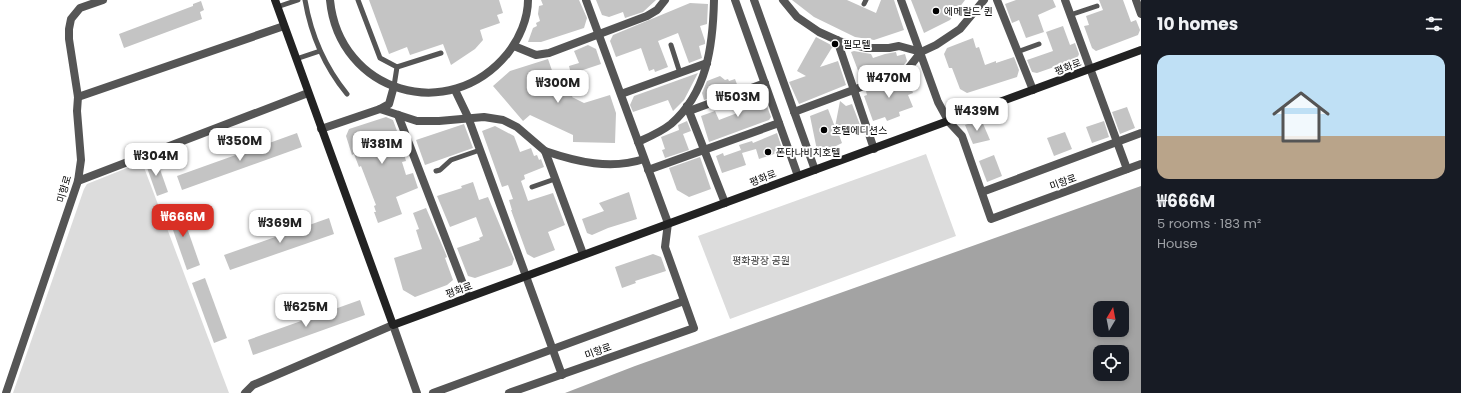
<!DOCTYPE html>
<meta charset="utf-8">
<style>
:root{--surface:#171b24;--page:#242831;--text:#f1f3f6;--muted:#9ea1a6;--accent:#d93025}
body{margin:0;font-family:Poppins,"Noto Sans KR",sans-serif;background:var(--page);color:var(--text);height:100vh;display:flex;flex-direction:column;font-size:15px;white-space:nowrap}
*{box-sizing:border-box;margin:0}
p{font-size:13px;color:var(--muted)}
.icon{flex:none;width:22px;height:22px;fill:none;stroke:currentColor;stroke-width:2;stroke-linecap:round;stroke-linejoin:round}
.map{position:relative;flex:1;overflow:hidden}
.drawer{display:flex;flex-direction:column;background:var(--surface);width:320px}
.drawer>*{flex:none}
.needle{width:26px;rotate:10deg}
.buttons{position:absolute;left:1093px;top:301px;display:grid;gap:8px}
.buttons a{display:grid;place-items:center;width:36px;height:36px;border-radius:8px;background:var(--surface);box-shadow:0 2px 6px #0003;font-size:20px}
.price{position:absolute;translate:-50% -34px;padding:0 9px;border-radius:8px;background:#fff;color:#222;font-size:13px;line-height:26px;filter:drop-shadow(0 1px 2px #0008)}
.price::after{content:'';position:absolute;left:50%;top:24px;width:12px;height:9px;margin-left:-6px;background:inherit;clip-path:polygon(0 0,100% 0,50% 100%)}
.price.active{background:var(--accent);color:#fff}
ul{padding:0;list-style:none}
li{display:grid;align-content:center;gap:8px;height:212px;padding:0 16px}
li span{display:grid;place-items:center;height:124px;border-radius:12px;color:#555}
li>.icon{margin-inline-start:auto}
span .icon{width:72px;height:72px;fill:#fffc;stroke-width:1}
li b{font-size:17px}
h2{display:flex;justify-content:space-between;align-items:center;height:48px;padding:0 16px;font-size:17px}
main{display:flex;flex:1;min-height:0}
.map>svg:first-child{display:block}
</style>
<main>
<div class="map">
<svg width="1141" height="393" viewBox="0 0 1141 393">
<rect width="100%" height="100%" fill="#fff"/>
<!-- green -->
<g fill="#dcdcdc">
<path d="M926,154L956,236L730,319L698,236Z"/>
<path d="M142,162L229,393H13L84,189L87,184Z"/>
</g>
<!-- water -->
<path fill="#a3a3a3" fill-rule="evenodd" d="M1141,186V393H565L635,366ZM1100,308H1122V330H1100ZM1100,352H1122V374H1100Z"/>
<!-- building -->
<g fill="#c4c4c4">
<path d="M369,0H499L503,13L497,15L500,23L480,30L483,40L475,49L451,65L443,44L410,55L407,47L389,54Z"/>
<path d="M541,0H579L587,18L584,28L541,42H528L533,28L537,26L536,23L540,21L538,14L539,6L543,5Z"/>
<path d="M596,0H656L643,12L625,18L623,12L609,17L602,15Z"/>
<path d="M792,0H847L876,13L881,0H894L904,30L874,40L855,37L814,17Z"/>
<path d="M911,0H965L950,20L924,33Z"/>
<path d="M1016,0H1053L1056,7L1038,15L1044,32L1026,38L1019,20L1012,23L1005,4Z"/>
<path d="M1099,0H1123L1131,22L1136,20L1140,30L1138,35L1096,51L1092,48L1084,26L1089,25L1086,16L1103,10Z"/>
<path d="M201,1L204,10L200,12L202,19L124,48L119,34L193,6V4Z"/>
<path d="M690,3L708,4L707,24L700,26L705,41V44L699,46L702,58L689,63L678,33L658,41L668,67L655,72L654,69L649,71L641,48L616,57L610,41L613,35Z"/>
<path d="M1063,26L1070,45L1075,43L1079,54L1077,59L1037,73L1032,72L1027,60L1053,51L1046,32Z"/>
<path d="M816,37L833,46L820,67L838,61L846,85L799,104L789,82L806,76L797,71Z"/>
<path d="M973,38L976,48L979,47L985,65L996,61V63L1014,57L1019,70L1017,77L967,93L960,89L952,68H949L944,54L947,48Z"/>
<path d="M588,45L596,49L601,64L571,74L569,66L579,63L574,51Z"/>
<path d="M854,51L871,54L873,58L885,54L896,52L897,56L905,54L907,61L903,66L862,81L851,52Z"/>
<path d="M548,59L555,79L552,80L575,91L572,97L584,103L610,95L616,113L615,143L573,142V135L530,115L523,121L493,86L510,71Z"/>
<path d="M698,73L684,100L673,111L668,100L633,112L630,105L634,96Z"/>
<path d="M720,76L725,80L728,79L729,81L735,79L738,87L704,100L702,93L707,81Z"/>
<path d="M907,76L913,93L908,95L913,107L899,112L900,116L887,121L885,117L873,121L864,96L867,95L866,91Z"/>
<path d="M761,90L771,117L769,120L709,142L701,116L715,111L719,120L745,110L741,98Z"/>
<path d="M840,101L846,106L852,104L862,130L853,134L851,131L839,135L842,143L818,155L810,116L828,109L835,127Z"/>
<path d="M1127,107L1135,128L1120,134L1112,112Z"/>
<path d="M386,117L393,120L405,153L404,154L406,161L402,162L406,175L413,173L418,188L396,197L402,214L378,223L374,212H376L374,206L376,205L361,166L359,167L354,154L352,155L346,136L349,129Z"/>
<path d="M981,119L990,140L973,144L965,125Z"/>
<path d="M687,121L691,131L683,134L689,150L665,158L662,150L665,149L661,137L679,130L678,125Z"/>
<path d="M1104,121L1109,137L1092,143L1086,127Z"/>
<path d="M464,124L473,148L425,165L416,140Z"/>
<path d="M495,126L514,136L520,152L531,148L534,156L537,155L539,160L541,159L544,167L524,175L525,179L521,181L528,201L553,193L565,225L548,232L555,250L534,258L527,254L511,210H512L509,200L513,199L508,185L502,187L482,131Z"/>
<path d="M1065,132L1072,149L1054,156L1047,138Z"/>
<path d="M297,133L302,147L182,190L177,176Z"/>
<path d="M777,133L783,151L759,159L756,149L742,153L746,165L722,173L716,156L723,153L724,156L741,150L739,145L752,141L753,143Z"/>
<path d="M994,155L1002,176L987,182L979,161Z"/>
<path d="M700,157L711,189L689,197L677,190L669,168Z"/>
<path d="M156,158L168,192L157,196L145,162Z"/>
<path d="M473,182L479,200L488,197L514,259L512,265L475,278L468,276L457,248L480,240L479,238L483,236L476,217L450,227L437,196L462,188L461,186Z"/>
<path d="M629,192L637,219L608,228L592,235L587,233L582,219L604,211L599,203Z"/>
<path d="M179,205L200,265L187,270L166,210Z"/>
<path d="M426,208L445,252L447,257L445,258L453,280L447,285L415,297L403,290L394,258L422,249L416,230L419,229L413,213Z"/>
<path d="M329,218L334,234L230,270L224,255Z"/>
<path d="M653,254L661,257L666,271L635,281L636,283L622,288L615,267Z"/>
<path d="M205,278L227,338L214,343L192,283Z"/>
<path d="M360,300L365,315L253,355L248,340Z"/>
</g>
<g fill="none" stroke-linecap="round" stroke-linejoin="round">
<!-- lane -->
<g stroke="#555" stroke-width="5">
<path d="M305,0C311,35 325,67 347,94"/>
<path d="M358,0L380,58L397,67L394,86"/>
<path d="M864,4L866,0"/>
<path d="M277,7L298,0"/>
<path d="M1070,15L1097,6"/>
<path d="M671,45L680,73"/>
<path d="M1017,52L1039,44"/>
<path d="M296,59L320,51"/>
<path d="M397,67L441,53"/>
<path d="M436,171L440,170L451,160L480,150"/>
<path d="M532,187L555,179"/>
</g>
<!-- street -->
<g stroke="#555" stroke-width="8">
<path d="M330,0C339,92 449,126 508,53C519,39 528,19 528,0"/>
<path d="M735,0L798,176"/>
<path d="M754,0L815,170"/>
<path d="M783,0L797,17L819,32L839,41L866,48H889L899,46L921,52"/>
<path d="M901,0L938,102L949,122L962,136L991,219L1141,164"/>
<path d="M997,0L1033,90"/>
<path d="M1065,0L1127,169"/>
<path d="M1136,0L1141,14"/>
<path d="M837,40L874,149"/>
<path d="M514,46L536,55L549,53L647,16L657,10L665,0"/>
<path d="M455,90L468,117L562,375"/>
<path d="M621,94L707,63"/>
<path d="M78,97L284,26"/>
<path d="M687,106L725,203"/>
<path d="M380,109L417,121H439L484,117L503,120L517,127L545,151L583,254"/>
<path d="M689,111L765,83"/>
<path d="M794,112L907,70L921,52L936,45L960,29L984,0"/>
<path d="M398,115L468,297"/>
<path d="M321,129L380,109L389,104L394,86"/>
<path d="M638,142C649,137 661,132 671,124C707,93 713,46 714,0"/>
<path d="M545,151C577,162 611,170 644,159"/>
<path d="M648,170L779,123"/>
<path d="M78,181L308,93"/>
<path d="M982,192L1141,133"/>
<path d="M6,393L78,181L81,160L77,111L78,97L69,39V29L71,19L80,8L103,0"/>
<path d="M245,393L253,385L393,325L417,393"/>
<path d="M433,393L684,301"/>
<path d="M509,393L694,328L665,247L668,223L586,0"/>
</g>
<!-- secondary -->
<path stroke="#222" stroke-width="8" d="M275,0L393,325L1141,50"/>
</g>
<!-- markers -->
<g fill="#000" stroke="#fff" stroke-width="1.5">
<circle cx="936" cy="11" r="4"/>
<circle cx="835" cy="44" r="4"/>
<circle cx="824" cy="130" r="4"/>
<circle cx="768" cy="152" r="4"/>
</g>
<g text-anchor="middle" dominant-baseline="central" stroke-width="4" stroke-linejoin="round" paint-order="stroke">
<!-- poi labels -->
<g font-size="10" fill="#000" stroke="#fff" text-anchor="start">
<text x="944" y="11">에메랄드 퀸</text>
<text x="843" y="44">필모텔</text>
<text x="832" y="130">호텔에디션스</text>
<text x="776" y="152">폰타나비치호텔</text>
</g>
<!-- street labels -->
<g font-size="10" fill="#000" stroke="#fff">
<text transform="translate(1068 67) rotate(-21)">평화로</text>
<text transform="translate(763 178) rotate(-21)">평화로</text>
<text transform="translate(1063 182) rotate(-20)">미항로</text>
<text transform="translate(64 189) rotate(-74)">미항로</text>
<text transform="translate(459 290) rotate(-20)">평화로</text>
<text transform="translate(598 351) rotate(-20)">미항로</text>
</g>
<!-- park labels -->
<g font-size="10" fill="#333" stroke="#fff">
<text x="761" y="260">평화광장 공원</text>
</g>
</g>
</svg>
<div class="buttons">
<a><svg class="needle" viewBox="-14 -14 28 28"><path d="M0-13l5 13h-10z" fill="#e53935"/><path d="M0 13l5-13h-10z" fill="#9ea1a6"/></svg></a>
<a><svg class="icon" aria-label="locate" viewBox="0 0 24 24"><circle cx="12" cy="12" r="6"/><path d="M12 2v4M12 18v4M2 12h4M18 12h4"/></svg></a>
</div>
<b class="price" style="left:889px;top:99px">₩470M</b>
<b class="price" style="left:558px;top:104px">₩300M</b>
<b class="price" style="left:738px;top:118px">₩503M</b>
<b class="price" style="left:977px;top:132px">₩439M</b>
<b class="price" style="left:240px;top:162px">₩350M</b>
<b class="price" style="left:382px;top:165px">₩381M</b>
<b class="price" style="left:156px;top:177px">₩304M</b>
<b class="price active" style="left:183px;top:238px">₩666M</b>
<b class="price" style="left:280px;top:244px">₩369M</b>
<b class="price" style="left:306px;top:328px">₩625M</b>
</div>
<section class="drawer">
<h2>10 homes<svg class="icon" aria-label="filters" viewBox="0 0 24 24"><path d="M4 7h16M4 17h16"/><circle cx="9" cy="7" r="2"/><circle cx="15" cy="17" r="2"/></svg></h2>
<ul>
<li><span style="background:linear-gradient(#bfe0f5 65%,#b9a48a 0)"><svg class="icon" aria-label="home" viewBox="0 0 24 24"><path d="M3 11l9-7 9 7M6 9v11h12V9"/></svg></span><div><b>₩666M</b><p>5 rooms · 183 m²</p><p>House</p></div></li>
</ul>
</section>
</main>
